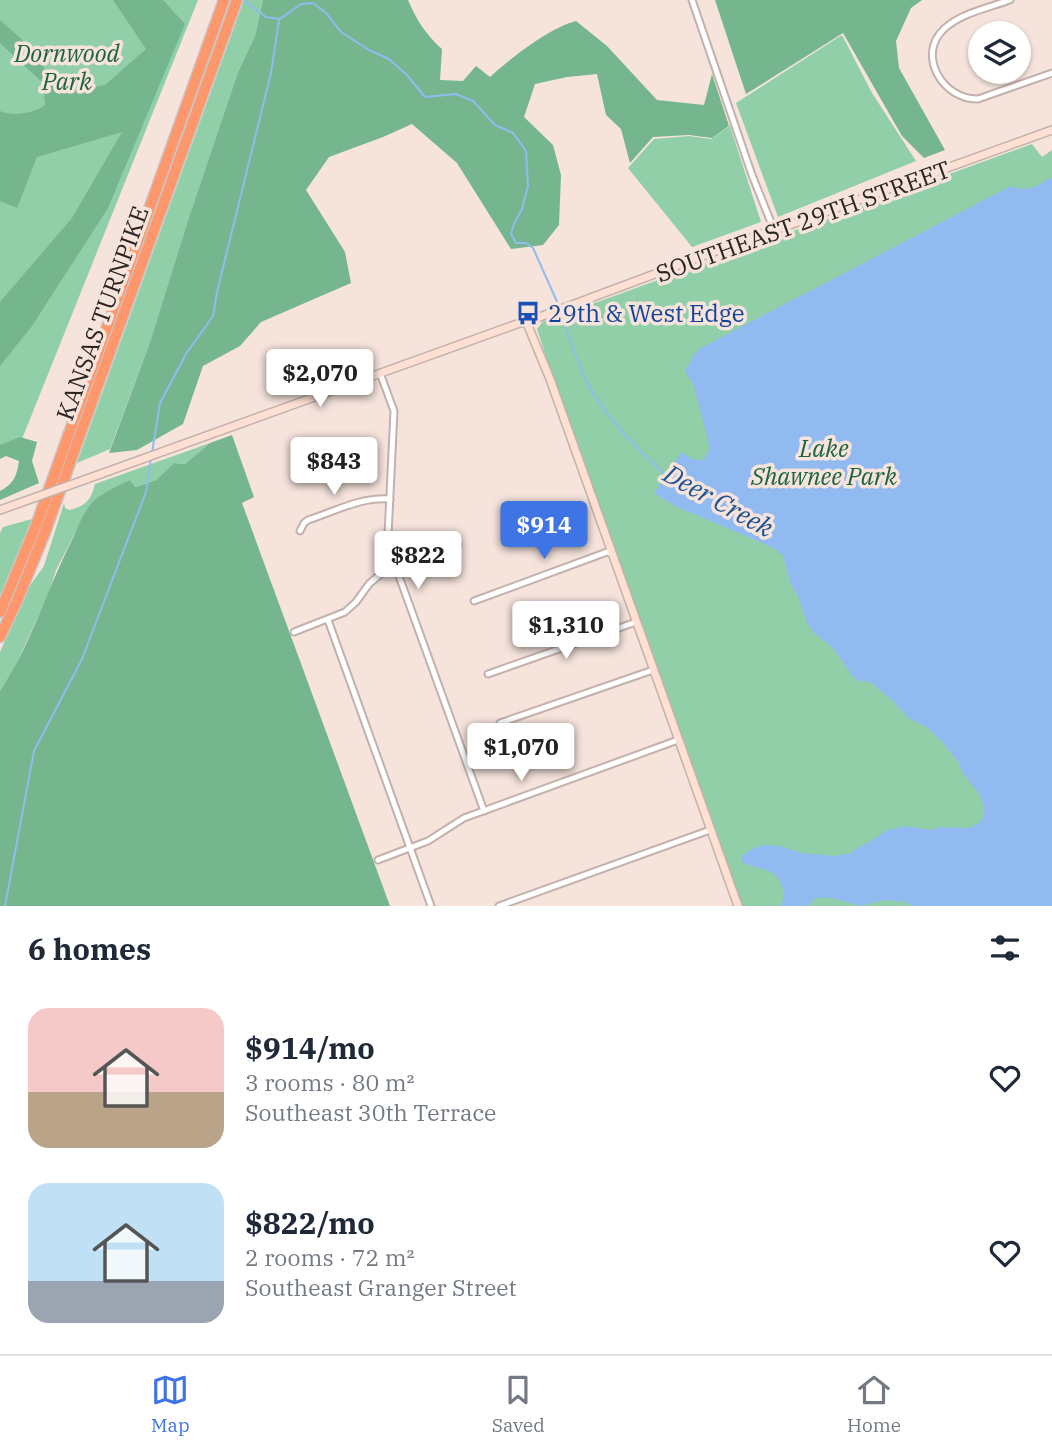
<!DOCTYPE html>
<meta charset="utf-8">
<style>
:root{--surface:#fff;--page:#f6f6f7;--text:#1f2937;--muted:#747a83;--line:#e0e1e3;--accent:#3f74e5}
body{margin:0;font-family:"IBM Plex Serif",serif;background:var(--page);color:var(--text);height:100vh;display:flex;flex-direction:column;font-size:26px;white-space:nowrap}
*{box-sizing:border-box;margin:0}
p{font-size:23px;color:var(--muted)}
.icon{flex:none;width:38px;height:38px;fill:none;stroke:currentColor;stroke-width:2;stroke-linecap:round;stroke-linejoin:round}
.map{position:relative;height:906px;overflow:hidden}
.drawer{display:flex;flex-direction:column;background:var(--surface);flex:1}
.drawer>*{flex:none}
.tools{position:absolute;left:968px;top:21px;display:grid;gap:14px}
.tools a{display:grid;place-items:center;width:63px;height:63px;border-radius:50%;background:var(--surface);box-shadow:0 2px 5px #0004;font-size:35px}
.price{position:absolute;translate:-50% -60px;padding:0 16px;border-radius:7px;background:#fff;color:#222;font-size:23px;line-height:46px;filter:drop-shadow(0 2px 4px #0008)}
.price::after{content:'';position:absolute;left:50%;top:42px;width:21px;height:16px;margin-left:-10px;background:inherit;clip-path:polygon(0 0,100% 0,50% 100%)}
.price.current{background:var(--accent);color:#fff}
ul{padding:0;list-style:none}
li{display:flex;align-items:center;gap:21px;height:175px;padding:0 28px}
li span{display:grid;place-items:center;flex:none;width:196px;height:140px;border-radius:21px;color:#555}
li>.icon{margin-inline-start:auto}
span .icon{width:84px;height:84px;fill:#fffc;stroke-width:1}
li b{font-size:30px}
h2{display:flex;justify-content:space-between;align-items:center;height:84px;padding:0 28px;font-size:30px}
.tabs{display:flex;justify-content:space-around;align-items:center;height:98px;border-top:2px solid var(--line);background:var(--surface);font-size:19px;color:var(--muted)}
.tabs a{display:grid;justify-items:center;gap:4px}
.tabs .current{color:var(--accent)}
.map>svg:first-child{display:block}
</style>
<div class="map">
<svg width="1052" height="906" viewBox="0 0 1052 906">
<rect width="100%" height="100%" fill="#f5e3dc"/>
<!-- green -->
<g fill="#91cfa8">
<path d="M0,0H198L20,444L0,452Z"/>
<path d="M244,0H263L255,36L238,72L189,217L149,345L110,449L77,463Z"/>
<path d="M842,35L872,93L916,161L778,217L736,103Z"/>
<path d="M730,126L761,222L692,247L628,168L654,139L689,136L711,139Z"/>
<path d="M1032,144L1042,157L1052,150V906H741L565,416L537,329L544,320L548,322L578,312L581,308Z"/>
<path d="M210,443L185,464L174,463L156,480L134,487L130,480L90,504L56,570L49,593L12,673L0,691V652L29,587L44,566L64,503L65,508L69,510C86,506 91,500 95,484Z"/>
<path d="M32,519L0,600V533L3,527Z"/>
</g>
<!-- forest -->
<g fill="#75b68e">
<path d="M113,0H163L185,24L108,208L32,326L0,366V302L72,218L122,132L37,157L17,208L0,201V111C13,117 35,113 45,105L43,83L0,43V20L28,45L61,92L105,85L146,49Z"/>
<path d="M263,0H408C416,19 426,35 442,49L440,80L463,81L476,66L490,77C511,58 549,28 576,21L607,46L657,100L704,105L712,74L729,126L712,138L689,135L653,137L630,163L621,129L606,115L597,74L567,77L535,84L524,117L553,145L561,175L559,225L543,245L511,249L457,163L412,124L383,137L329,157L306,190L345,252L351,283L261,322L240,346L203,366L183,424L137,450L109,453L149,345L189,217L238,72L255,36Z"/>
<path d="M715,0H922L911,8L896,41L899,68L945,150L924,158L902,136L843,33L746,94Z"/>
<path d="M232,435L254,497L242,503L390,906H0V691C31,645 47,589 72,540C77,529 82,516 89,506C97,495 118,486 130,480L135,487L156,480L174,463L185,464L210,443Z"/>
<path d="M20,437L37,442L32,461L39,483L0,500V491C14,484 17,475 19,461L6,456L0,459V445Z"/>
</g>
<!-- water -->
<path fill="#91bbf0" d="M1052,177V906H913L905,902L884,900L860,906L831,898H816L808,906H780C785,898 785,893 781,884C774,866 756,870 741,862V857L744,854L756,847L766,845L779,846L802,853L835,856L852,853L856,849L876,838L885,831L905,826L931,830L939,827L969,828L979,823L983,818L984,807L980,795L962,772L959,763L943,743L928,728L907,717L893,701L870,682L858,681L851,674L833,648L813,632L806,621L798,596L791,585L783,556L774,548L675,506L654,493L682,452C689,457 695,463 704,459L710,448L694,386L685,371L696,352L701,348L1011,186C1029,193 1037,186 1052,177Z"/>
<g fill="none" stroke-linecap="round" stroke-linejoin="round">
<!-- stream -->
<g stroke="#91bbf0" stroke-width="2">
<path d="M241,1L246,2L266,17L280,19L301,4L313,3L326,13L341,32L369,50L389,59L407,75L425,97L456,94L473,101L495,125L513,133L526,151L528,186L522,209L514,224L511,234L516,243H526L533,248L559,306"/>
<path d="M561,311C569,338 579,369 593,393C612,424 638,450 666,475"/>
<path d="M152,453L160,403L186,354L213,316L217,292L271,73L279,20"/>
<path d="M5,906L34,751L82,659L146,492L151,458"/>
</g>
<!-- street casing -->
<g stroke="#c3b2ab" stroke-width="9">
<g id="street">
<path d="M692,0L752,175L774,230"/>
<path d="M1010,0C988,8 961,13 944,29C916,55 943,100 978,99L1052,73"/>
<path d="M380,373L394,411L388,535L391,554L484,811"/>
<path d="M300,531L304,523L308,520C336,511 360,497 390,499"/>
<path d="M474,601L607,552L612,554"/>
<path d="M328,620L431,906"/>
<path d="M294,632L345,612L356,602L369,584L383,572L458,545"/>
<path d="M488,674L636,622"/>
<path d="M500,723L653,670"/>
<path d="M378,860L428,841L464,818L678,740"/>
<path d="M499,906L710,830"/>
</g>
</g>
<!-- secondary casing -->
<g stroke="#c3b2ab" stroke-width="10">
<g id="secondary">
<path d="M526,321L550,379L738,906"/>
<path d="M84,480L517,324L537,318L767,232L784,227L1052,130"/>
<path d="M0,510L28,500"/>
</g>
</g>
<!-- highway casing -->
<g stroke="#c8c6c6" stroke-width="13">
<g id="highway">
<path d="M0,612L37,523L224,0"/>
<path d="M0,637L17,601L45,532L237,0"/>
</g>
</g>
<!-- street -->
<use href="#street" stroke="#fff" stroke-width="5"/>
<!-- secondary -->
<use href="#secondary" stroke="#ffe0d3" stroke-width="7"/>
<!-- highway -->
<use href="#highway" stroke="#fe976c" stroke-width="10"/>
<!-- secondary-bridge casing -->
<g stroke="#c3b2ab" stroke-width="10" stroke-linecap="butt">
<path id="secondary-bridge" d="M28,500L84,480"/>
</g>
<!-- secondary-bridge -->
<use href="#secondary-bridge" stroke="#ffe0d3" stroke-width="7"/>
</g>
<!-- icons -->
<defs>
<g id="bus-bare" transform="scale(1.89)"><path d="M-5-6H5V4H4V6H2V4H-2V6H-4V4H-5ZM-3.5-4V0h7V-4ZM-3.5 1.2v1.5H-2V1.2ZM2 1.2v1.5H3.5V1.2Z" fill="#1a4fb4" stroke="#f5e3dc" stroke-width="2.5" paint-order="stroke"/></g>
</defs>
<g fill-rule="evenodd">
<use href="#bus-bare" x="528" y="313"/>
</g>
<g text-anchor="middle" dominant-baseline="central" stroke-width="7" stroke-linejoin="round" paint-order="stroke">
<!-- park labels -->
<g font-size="24" font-style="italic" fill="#1a643e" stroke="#f5e3dc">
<text x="67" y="53">Dornwood<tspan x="67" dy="28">Park</tspan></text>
<text x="824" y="448">Lake<tspan x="824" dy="28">Shawnee Park</tspan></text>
</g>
<!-- street labels -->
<g font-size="24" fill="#2b2522" stroke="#f5e3dc">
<text transform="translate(803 221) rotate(-20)">SOUTHEAST 29TH STREET</text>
<text transform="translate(102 313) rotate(-70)">KANSAS TURNPIKE</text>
</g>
<!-- transit labels -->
<g font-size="24" fill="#164399" stroke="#f5e3dc" text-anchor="start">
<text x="548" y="313">29th &amp; West Edge</text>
</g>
<!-- water labels -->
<g font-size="26" font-style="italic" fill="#1e5393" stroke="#f5e3dc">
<text transform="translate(719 500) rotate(29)">Deer Creek</text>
</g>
</g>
</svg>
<div class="tools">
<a><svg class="icon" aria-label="layers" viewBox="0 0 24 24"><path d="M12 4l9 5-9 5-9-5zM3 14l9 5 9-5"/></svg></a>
</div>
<b class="price" style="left:320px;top:409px">$2,070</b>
<b class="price" style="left:334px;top:497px">$843</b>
<b class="price current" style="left:544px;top:561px">$914</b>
<b class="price" style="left:418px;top:591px">$822</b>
<b class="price" style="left:566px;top:661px">$1,310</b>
<b class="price" style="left:521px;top:783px">$1,070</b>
</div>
<section class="drawer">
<h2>6 homes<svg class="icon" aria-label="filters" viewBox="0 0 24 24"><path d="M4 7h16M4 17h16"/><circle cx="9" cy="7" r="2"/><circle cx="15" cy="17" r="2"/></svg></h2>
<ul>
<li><span style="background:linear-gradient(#f6c9c9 60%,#b9a48a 0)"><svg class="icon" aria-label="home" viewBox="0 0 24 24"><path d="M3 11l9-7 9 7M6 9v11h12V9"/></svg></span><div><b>$914/mo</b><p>3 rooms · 80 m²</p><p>Southeast 30th Terrace</p></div><svg class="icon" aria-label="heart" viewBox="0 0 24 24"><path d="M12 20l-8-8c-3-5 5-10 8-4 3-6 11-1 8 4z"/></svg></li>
<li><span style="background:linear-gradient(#bfe0f5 70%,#9aa5b1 0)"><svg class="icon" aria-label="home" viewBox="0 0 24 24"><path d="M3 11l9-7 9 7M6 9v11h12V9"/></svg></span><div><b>$822/mo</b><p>2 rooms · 72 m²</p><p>Southeast Granger Street</p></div><svg class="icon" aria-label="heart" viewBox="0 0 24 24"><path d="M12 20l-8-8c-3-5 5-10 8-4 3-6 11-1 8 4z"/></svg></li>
</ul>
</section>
<nav class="tabs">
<a class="current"><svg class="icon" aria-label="map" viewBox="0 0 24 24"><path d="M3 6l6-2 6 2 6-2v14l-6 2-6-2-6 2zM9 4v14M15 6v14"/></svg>Map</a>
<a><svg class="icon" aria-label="saved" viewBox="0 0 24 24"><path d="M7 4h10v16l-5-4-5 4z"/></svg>Saved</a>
<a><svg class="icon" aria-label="home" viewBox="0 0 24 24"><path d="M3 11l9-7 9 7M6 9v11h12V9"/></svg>Home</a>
</nav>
